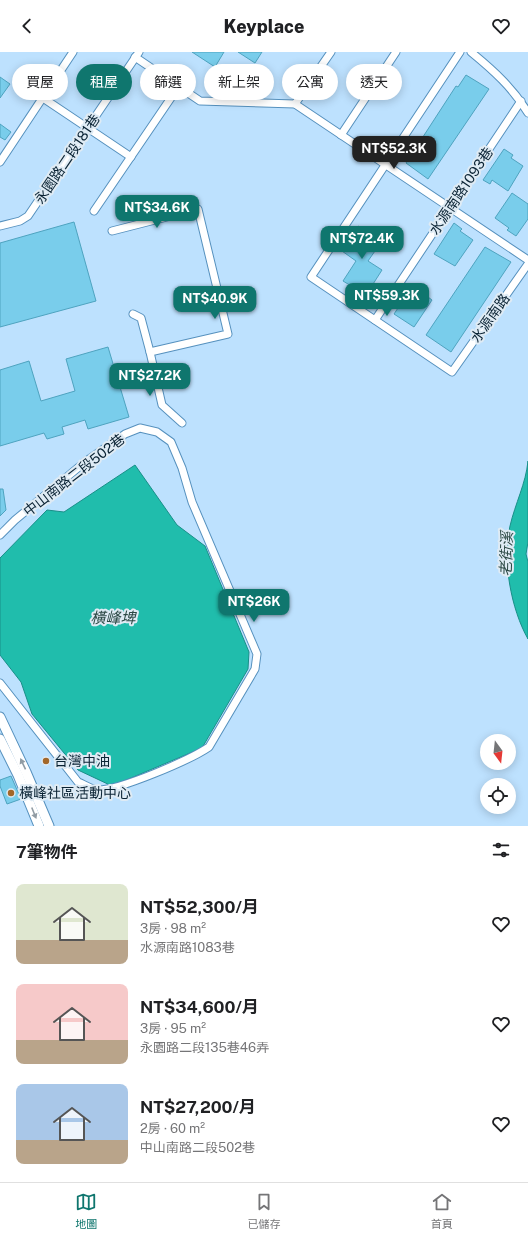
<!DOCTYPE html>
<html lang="zh-TW">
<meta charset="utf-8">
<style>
:root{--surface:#fff;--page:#f2f2f2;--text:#202124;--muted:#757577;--line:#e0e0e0;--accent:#0f766e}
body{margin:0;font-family:"Public Sans","Noto Sans TC",sans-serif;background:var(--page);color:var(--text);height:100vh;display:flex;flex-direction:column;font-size:15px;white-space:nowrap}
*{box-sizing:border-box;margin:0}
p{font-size:13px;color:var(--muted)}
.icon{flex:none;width:22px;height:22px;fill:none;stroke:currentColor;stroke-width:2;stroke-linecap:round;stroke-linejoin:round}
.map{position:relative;height:774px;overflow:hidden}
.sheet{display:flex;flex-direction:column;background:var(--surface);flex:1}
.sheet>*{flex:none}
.top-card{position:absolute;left:12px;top:12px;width:504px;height:36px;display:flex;gap:8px}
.needle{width:26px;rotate:165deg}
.controls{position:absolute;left:480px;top:682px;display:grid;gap:8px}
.controls a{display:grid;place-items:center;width:36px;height:36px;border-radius:50%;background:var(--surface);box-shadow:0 2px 10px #0003;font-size:20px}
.price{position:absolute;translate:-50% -34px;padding:0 9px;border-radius:8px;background:var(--accent);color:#fff;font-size:13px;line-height:26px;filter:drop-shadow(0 1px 2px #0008)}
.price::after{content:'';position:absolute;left:50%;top:24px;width:12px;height:9px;margin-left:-6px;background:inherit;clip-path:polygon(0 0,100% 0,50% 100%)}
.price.selected{background:#222;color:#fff}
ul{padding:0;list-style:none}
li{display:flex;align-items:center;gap:12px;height:100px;padding:0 16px}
li span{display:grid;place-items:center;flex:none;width:112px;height:80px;border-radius:8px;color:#555}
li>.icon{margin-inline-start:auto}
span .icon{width:48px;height:48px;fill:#fffc;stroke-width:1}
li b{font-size:17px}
h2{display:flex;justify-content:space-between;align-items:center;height:48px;padding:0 16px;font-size:17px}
.tag{padding:0 14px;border-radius:18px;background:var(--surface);box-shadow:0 2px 10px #0003;font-size:14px;line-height:36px}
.tag.selected{background:var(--accent);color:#fff}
header{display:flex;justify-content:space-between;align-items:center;height:52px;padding:0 16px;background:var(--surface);font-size:18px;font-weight:800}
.tab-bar{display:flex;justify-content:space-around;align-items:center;height:56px;border-top:1px solid var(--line);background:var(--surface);font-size:11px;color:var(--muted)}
.tab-bar a{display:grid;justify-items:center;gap:2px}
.tab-bar .selected{color:var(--accent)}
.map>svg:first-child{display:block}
</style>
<header><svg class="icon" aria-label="back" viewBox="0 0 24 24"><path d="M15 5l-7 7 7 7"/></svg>Keyplace<svg class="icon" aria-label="heart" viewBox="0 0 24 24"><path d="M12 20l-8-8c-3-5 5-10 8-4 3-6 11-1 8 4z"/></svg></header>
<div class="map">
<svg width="528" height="774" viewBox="0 0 528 774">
<rect width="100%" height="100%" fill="#bde1fe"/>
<!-- water -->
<g fill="#20bdac" stroke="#198f88">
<path d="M528,409V490L526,502L528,510V587C511,557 502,508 510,474C515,452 526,431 528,409Z"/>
<path d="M135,413L177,473L205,494L249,600L248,617L202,696L112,734L78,718L32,662L21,630L0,603V506L47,458L64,460Z"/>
</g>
<!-- building -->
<g fill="#79cdeb" stroke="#4ea3bf">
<path d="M192,0H224L215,15Z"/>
<path d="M238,0H262L255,11Z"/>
<path d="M466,23L489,37L428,127L406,111L456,34L458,35Z"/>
<path d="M0,25L10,32L0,46Z"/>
<path d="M0,72L11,80L5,88L0,85Z"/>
<path d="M504,97L513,103L511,106L523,114L508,139L492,128L490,132L483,128Z"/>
<path d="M512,141L528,152V167L516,184L507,178L509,176L495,166Z"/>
<path d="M74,170L96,249L0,275V191Z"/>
<path d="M454,171L462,177L460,179L473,188L455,214L434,202Z"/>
<path d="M358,174L382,189L368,209L382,218L366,243L343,229L356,209L342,199Z"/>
<path d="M485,195L511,210L451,300L426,283Z"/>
<path d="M414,232L421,237L420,239L432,248L414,275L394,262Z"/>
<path d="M108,295L129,365L88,377L85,368L62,375L64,382L47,387L44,381L0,394V318L29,309L41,349L75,339L66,307Z"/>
<path d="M0,437H3L6,458L0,464Z"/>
<path d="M11,724L21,747L7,752L0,734V728Z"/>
</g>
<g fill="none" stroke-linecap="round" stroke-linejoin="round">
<!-- street casing -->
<g stroke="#5691be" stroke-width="9">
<g id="street">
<path d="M460,0L311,225L452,320L528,212"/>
<path d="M471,0C493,18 513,36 528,61"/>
<path d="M135,5L200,49L295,52L528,208"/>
<path d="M43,46L131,105"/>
<path d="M295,52L331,0"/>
<path d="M341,83L396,0"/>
<path d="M0,110L73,0"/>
<path d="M94,159L179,34"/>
<path d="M0,174L20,169L28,164L139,0"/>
<path d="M112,179L198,157L228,282L150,300L141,266L133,262"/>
<path d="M375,268L521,49"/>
<path d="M150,300L162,353L182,371"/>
<path d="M0,483L15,468L85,410L125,382L140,376L157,380L171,390L182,416L192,450L257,602L255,617L209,695C190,708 120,738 98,738C92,738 84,732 78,730L0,631"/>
</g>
</g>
<!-- secondary casing -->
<g stroke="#5691be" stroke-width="11">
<g id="secondary">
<path d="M0,665L26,720L49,774"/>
<path d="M0,687L18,723L39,774"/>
</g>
</g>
<!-- street -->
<use href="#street" stroke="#fff" stroke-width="7"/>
<!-- secondary -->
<use href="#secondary" stroke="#fff" stroke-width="9"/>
</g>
<!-- one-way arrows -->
<defs><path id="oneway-solid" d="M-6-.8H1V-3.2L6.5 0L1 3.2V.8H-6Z"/></defs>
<g fill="#919ca4">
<use href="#oneway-solid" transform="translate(23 712) rotate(-115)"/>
<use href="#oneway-solid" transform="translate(34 761) rotate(68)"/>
</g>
<!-- markers -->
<g fill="#a36729" stroke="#dfebf4" stroke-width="1.5">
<circle cx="46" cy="709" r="4"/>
<circle cx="11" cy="741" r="4"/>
</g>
<g text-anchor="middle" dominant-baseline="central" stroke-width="4" stroke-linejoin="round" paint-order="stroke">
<!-- street labels -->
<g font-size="14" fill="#0a2334" stroke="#dfebf4">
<text transform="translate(67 107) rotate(-56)">永園路二段181巷</text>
<text transform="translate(461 139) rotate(-56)">水源南路1093巷</text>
<text transform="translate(490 266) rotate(-55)">水源南路</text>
<text transform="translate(74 423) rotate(-38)">中山南路二段502巷</text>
</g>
<!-- poi labels -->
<g font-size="14" fill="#0a2334" stroke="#dfebf4" text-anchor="start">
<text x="54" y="709">台灣中油</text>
<text x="19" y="741">橫峰社區活動中心</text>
</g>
<!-- water labels -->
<g font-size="15" font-style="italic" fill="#2c4945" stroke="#dfebf4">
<text transform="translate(506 502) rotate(-88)">老街溪</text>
<text x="113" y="565">橫峰埤</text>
</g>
</g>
</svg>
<div class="controls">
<a><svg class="needle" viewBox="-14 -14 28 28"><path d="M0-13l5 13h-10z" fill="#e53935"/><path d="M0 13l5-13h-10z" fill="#757577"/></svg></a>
<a><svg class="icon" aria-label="locate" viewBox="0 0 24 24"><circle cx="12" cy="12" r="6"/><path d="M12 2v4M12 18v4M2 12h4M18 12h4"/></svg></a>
</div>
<b class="price selected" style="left:394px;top:118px">NT$52.3K</b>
<b class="price" style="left:157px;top:177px">NT$34.6K</b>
<b class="price" style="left:362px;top:208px">NT$72.4K</b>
<b class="price" style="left:387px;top:265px">NT$59.3K</b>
<b class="price" style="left:215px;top:268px">NT$40.9K</b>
<b class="price" style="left:150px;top:345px">NT$27.2K</b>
<b class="price" style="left:254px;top:571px">NT$26K</b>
<div class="top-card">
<a class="tag">買屋</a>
<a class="tag selected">租屋</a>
<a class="tag">篩選</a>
<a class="tag">新上架</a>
<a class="tag">公寓</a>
<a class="tag">透天</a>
</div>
</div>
<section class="sheet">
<h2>7筆物件<svg class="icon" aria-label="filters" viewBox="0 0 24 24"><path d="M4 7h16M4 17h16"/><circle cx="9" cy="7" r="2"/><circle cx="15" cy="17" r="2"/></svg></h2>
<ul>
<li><span style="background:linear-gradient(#dfe7d0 70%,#b9a48a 0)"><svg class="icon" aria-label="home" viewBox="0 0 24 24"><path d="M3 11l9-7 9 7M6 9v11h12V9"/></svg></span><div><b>NT$52,300/月</b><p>3房 · 98 m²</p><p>水源南路1083巷</p></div><svg class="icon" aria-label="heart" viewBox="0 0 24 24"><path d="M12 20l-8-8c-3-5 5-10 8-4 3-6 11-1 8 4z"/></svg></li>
<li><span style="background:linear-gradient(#f6c9c9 70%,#b9a48a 0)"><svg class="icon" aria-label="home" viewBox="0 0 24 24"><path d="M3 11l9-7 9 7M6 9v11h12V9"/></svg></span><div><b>NT$34,600/月</b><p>3房 · 95 m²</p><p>永園路二段135巷46弄</p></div><svg class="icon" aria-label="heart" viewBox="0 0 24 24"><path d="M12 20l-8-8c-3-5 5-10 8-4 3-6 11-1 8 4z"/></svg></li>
<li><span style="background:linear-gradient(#a9c7e8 70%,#b9a48a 0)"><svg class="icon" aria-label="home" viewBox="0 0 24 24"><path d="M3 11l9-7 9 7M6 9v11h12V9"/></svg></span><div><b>NT$27,200/月</b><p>2房 · 60 m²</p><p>中山南路二段502巷</p></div><svg class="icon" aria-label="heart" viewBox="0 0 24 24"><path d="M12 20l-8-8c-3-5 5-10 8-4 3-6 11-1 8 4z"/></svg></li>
</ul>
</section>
<nav class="tab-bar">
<a class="selected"><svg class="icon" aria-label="map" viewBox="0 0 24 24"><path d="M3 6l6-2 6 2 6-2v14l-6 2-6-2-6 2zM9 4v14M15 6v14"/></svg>地圖</a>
<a><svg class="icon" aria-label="saved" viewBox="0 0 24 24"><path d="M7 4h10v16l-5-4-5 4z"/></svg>已儲存</a>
<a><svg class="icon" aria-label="home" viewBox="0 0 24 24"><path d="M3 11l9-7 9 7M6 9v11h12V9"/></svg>首頁</a>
</nav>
